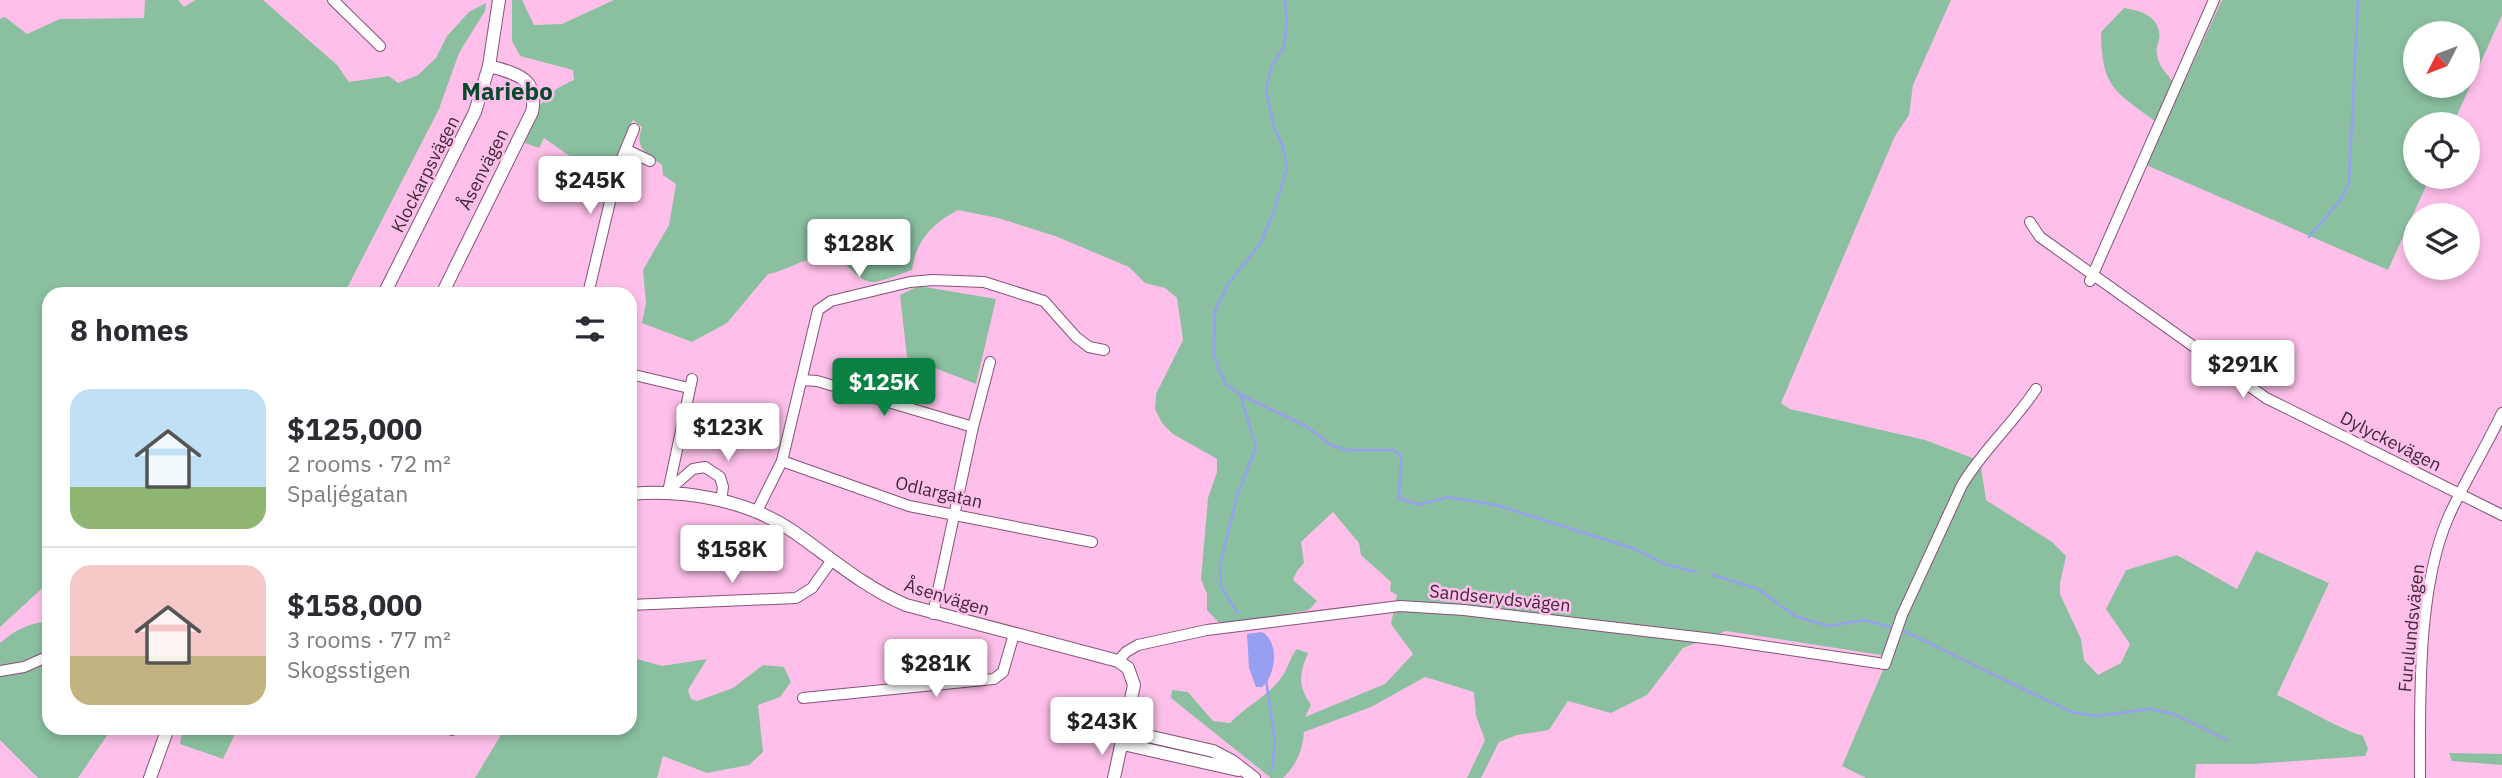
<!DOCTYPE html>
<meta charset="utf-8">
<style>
:root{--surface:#fff;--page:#f2f2f3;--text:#2b2b33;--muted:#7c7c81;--line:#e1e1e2;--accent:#0b8043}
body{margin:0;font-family:"IBM Plex Sans",sans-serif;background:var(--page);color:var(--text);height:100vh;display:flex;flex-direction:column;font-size:26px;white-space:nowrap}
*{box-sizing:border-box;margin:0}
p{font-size:23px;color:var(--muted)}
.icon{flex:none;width:38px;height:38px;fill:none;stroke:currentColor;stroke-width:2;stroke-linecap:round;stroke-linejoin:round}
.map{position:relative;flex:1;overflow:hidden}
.details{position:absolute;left:42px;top:287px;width:595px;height:448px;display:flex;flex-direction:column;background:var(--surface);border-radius:21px;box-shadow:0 4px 10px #0003}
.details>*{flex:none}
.needle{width:46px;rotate:228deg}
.buttons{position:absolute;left:2403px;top:21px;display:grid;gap:14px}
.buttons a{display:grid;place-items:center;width:77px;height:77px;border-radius:50%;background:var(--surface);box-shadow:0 4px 10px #0003;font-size:35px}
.price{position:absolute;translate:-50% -60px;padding:0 16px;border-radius:7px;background:#fff;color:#222;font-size:23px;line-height:46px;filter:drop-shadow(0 2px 4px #0008)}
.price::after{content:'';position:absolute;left:50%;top:42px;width:21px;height:16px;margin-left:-10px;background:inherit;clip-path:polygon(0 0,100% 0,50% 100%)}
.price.selected{background:var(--accent);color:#fff}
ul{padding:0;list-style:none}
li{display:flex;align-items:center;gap:21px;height:175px;padding:0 28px}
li+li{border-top:2px solid var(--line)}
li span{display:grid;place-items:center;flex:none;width:196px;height:140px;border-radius:21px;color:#555}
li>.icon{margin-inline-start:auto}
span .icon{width:84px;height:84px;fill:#fffc;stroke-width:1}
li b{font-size:30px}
h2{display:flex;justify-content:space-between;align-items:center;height:84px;padding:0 28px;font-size:30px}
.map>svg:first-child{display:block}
</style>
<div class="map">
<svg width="2502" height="778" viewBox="0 0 2502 778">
<rect width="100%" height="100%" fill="#fec0ea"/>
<!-- green -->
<g fill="#8ac0a0" fill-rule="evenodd">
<path d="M145,0H178L184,7L195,0H263L337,65L349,82L389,76L398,83L418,75L436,58L447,36L469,12L486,3L485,11L459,53L439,109L344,294H49V582L0,627V19L5,17L27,34L60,19L144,18Z"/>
<path d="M512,0H522L534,25L562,24L614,0H1951L1913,85L1909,115L1895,136L1781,403L1790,409L1925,440L1978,460L1981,467L1986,500L2052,542L2066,556L2060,583V594L2081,639L2084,660L2098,675L2121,663L2130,644L2106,609L2126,570L2177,555L2237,589L2256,551L2329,583L2277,695C2306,708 2333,726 2363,736L2368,749L2365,756L2253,764H2196L2195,778H1866L1842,766L1883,670L1881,655L1726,631L1683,648L1647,695L1611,713L1568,701L1549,730L1517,735L1499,742L1481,778H1467L1485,740L1476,716L1474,692L1425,677L1371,707L1304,732C1302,752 1297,764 1283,778H1271L1171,698L1172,690L1188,692L1213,721L1230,723C1246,706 1267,697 1281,678C1288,670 1289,658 1297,649L1308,653C1299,675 1298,686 1311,705L1305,717L1385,684L1413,654L1391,624L1397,595L1390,591L1391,582L1361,555L1359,543L1333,512L1301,542L1304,563L1297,571L1293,580L1317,601L1309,610L1221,625L1207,610V594L1201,579L1208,498L1217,472V459L1173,434L1162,423L1155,409L1156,394L1183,340L1177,298L1165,288L1145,283L1129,267L1055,236L998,218L958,210C932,224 916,240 912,270C900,274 887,280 875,282C857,284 848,259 830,257C807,255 788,271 768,274L727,323L692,342L642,323L646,303L643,270L669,225L676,184L663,175L662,165C646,154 634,148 642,127L633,120C618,143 616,197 576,188L569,179L571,157L544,138L539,148L525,143C537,109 539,95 574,80L573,70L520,56L512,41Z"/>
<path d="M2222,0H2502V15L2453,124H2415V177H2430L2388,270L2146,165ZM2415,33H2468V86H2415Z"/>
<path d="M2124,8C2138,10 2157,15 2159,32C2161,39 2155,47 2157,54C2158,66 2167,74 2174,83L2156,122C2114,90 2102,89 2101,32Z"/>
<path d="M919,286L996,299L976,384L907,357L900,295Z"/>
<path d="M49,621V650C33,661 20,666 0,666V643C15,630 29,623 49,621Z"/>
<path d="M630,657L662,666L707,659L688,690L691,699L697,701L733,688L763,665L784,667L791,682L780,697L758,705L763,752L749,765L707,773L663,756L657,778H475L505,728H562L578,731L580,728H630Z"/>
<path d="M49,662V728H112L78,778H38L0,740V676L26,671Z"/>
<path d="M183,728H238L223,759L180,744Z"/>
<path d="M2449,753L2502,754V765L2452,761Z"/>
</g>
<!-- water -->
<path fill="#979ff0" d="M1262,632C1280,642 1276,675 1262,687H1256L1249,668L1247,634Z"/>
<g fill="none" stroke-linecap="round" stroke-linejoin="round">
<!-- stream -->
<g stroke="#979ff0" stroke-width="2.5">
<path d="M2309,237L2342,198L2349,182L2358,0"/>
<path d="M1241,395L1306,426L1331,445L1347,450H1393L1401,456L1399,498L1419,505L1448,497L1496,505L1635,549L1665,564L1696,572"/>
<path d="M1713,575L1758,589L1795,616L1828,626L1865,620L1890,627"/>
<path d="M1238,613L1221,587L1220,565L1238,493L1256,447L1240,394L1226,385L1214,356L1215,311L1228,284L1260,244L1273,214L1287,168L1283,147L1274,127L1266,90L1271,67L1284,47L1287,22L1285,0"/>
<path d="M1904,631L2071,712L2097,716L2150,709L2174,714L2227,740"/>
<path d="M1266,680L1275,742L1272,770"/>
</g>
<!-- minor casing -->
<g stroke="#865177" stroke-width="12">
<g id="minor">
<path d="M333,0L380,46"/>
<path d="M627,150L650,161"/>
<path d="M2030,222L2040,237L2266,398L2502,515"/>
<path d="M2090,281L2214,0"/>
<path d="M588,294L618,168L634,129"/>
<path d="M630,374L689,388"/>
<path d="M802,380L817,381L973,427"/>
<path d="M782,461L909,506L1092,542"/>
<path d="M670,489L693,469L705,467L720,477L723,487L721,501"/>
<path d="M668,492L692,379"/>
<path d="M757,511L782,461L818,310L831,301L910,282L933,280L984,282L1044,301L1076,337L1089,347L1104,350"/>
<path d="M630,605L796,598L812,588L832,560"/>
<path d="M933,614L973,427L990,362"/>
<path d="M1118,661L1126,652L1138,645L1207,630L1400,606L1464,610L1722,640L1885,664L1902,615L1962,485C1982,451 2013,424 2036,389"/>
<path d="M0,671L24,667L49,656"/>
<path d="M803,698L994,679L1003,672L1014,634"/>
<path d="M369,729V728"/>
<path d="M452,730L453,728"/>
<path d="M2420,778C2420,700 2417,590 2448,518C2464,482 2485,449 2502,413"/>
</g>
</g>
<!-- tertiary casing -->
<g stroke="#865177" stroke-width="14">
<g id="tertiary">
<path d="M384,294L475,112L489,66L499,0"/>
<path d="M442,294L532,112C539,78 517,74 489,66"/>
<path d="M630,494C685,489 748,500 794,532C831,558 864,587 906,605L1118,661L1128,668L1134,685L1114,778"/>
<path d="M1126,731L1213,751L1232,761L1254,778"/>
<path d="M1123,744L1238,770"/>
<path d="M150,778L168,728"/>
</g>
</g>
<!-- minor -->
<use href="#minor" stroke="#fff" stroke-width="10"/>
<!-- tertiary -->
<use href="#tertiary" stroke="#fff" stroke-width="12"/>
</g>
<g text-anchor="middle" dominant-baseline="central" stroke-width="5" stroke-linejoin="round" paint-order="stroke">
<!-- street labels -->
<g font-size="18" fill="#3f2838" stroke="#fec0ea">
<text transform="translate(483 169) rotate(-63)">Åsenvägen</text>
<text transform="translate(425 174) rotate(-63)">Klockarpsvägen</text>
<text transform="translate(2391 441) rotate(27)">Dylyckevägen</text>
<text transform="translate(939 492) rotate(13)">Odlargatan</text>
<text transform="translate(947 597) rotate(17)">Åsenvägen</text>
<text transform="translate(1500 598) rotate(6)">Sandserydsvägen</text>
<text transform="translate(2411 628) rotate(-84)">Furulundsvägen</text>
</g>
<!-- district labels -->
<g font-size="24" font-weight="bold" fill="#06492d" stroke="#fec0ea">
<text x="507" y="91">Mariebo</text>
</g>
</g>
</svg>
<div class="buttons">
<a><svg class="needle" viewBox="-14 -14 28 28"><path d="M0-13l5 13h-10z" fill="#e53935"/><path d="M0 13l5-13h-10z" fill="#7c7c81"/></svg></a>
<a><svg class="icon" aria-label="locate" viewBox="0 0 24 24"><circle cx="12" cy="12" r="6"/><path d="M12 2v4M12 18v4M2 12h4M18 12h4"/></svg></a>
<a><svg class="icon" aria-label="layers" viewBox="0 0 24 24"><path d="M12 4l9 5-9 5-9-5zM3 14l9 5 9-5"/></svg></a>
</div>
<b class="price" style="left:590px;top:216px">$245K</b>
<b class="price" style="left:859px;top:279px">$128K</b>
<b class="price" style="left:2243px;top:400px">$291K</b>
<b class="price selected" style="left:884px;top:418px">$125K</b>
<b class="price" style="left:728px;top:463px">$123K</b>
<b class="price" style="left:732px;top:585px">$158K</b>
<b class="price" style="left:936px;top:699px">$281K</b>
<b class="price" style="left:1102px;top:757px">$243K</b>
<section class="details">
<h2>8 homes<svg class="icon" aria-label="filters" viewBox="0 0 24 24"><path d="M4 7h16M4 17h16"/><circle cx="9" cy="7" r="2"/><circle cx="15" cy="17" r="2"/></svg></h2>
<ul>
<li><span style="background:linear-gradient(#bfe0f5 70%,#8fb573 0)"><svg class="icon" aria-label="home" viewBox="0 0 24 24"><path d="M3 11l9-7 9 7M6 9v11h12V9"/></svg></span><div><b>$125,000</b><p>2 rooms · 72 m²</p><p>Spaljégatan</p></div></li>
<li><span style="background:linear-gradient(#f6c9c9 65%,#c2b280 0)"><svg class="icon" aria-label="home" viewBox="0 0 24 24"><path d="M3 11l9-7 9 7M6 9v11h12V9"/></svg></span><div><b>$158,000</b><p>3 rooms · 77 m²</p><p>Skogsstigen</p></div></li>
</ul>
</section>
</div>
